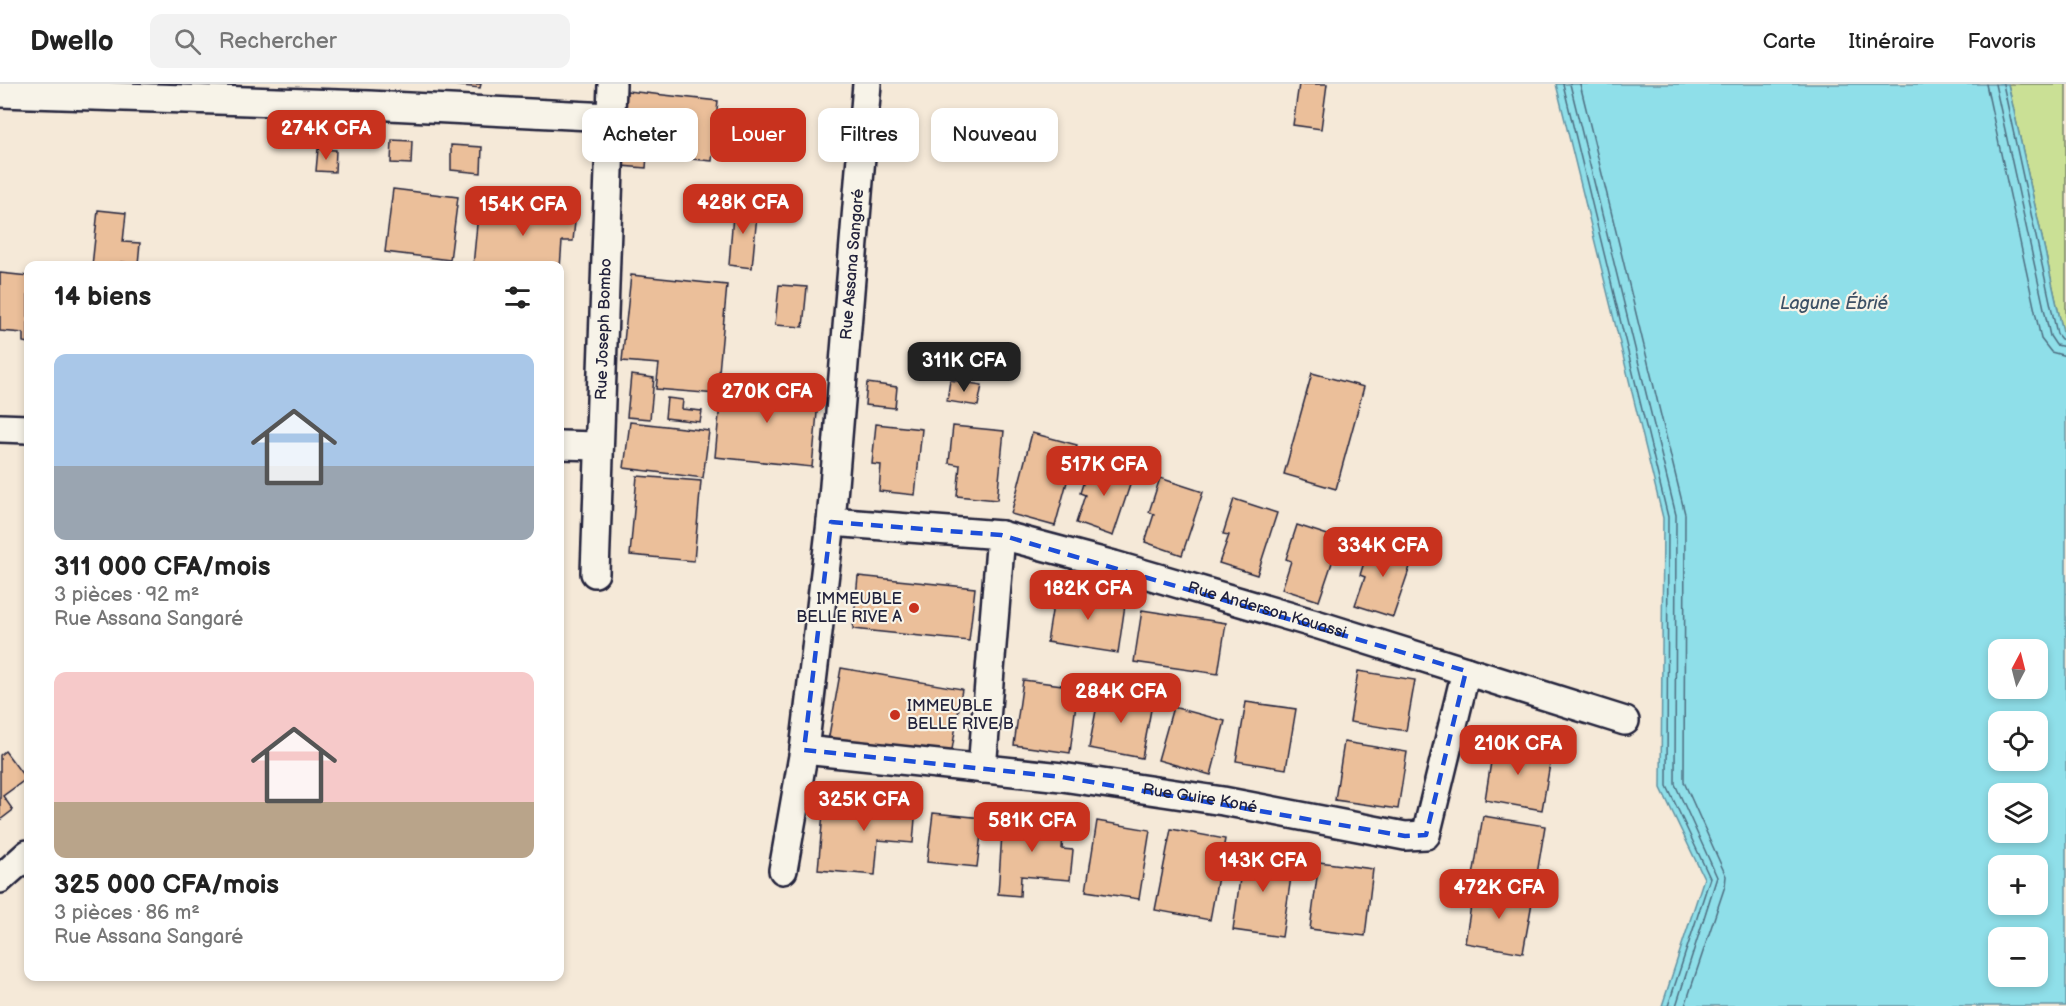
<!DOCTYPE html>
<html lang="fr">
<meta charset="utf-8">
<style>
:root{--surface:#fff;--page:#f2f2f2;--text:#222;--muted:#767676;--line:#e0e0e0;--accent:#c8321e}
body{margin:0;font-family:"Balsamiq Sans",sans-serif;background:var(--page);color:var(--text);height:100vh;display:flex;flex-direction:column;font-size:22px;white-space:nowrap}
*{box-sizing:border-box;margin:0}
p{font-size:20px;color:var(--muted)}
.icon{flex:none;width:33px;height:33px;fill:none;stroke:currentColor;stroke-width:2;stroke-linecap:round;stroke-linejoin:round}
.map{position:relative;flex:1;overflow:hidden}
.drawer{position:absolute;left:24px;top:177px;width:540px;height:720px;display:flex;flex-direction:column;background:var(--surface);border-radius:12px;box-shadow:0 3px 9px #0003}
.drawer>*{flex:none}
.top-card{position:absolute;left:582px;top:24px;width:570px;height:54px;display:flex;gap:12px}
.needle{width:39px;rotate:7deg}
.buttons{position:absolute;left:1988px;top:555px;display:grid;gap:12px}
.buttons a{display:grid;place-items:center;width:60px;height:60px;border-radius:12px;background:var(--surface);box-shadow:0 3px 9px #0003;font-size:30px}
.price{position:absolute;translate:-50% -51px;padding:0 14px;border-radius:12px;background:var(--accent);color:#fff;font-size:20px;line-height:39px;filter:drop-shadow(0 2px 3px #0008)}
.price::after{content:'';position:absolute;left:50%;top:36px;width:18px;height:14px;margin-left:-9px;background:inherit;clip-path:polygon(0 0,100% 0,50% 100%)}
.price.selected{background:#222;color:#fff}
ul{padding:0;list-style:none}
li{display:grid;align-content:center;gap:12px;height:318px;padding:0 30px}
li span{display:grid;place-items:center;height:186px;border-radius:12px;color:#555}
li>.icon{margin-inline-start:auto}
span .icon{width:108px;height:108px;fill:#fffc;stroke-width:1}
li b{font-size:26px}
h2{display:flex;justify-content:space-between;align-items:center;height:72px;padding:0 30px;font-size:26px}
.chip{padding:0 21px;border-radius:12px;background:var(--surface);box-shadow:0 3px 9px #0003;font-size:21px;line-height:54px}
.chip.selected{background:var(--accent);color:#fff}
header{display:flex;align-items:center;gap:36px;box-sizing:border-box;height:84px;padding:0 30px;background:var(--surface);border-bottom:2px solid var(--line)}
header strong{font-size:28px}
nav{display:flex;gap:33px;margin-inline-start:auto;font-size:21px}
.search{width:420px;height:54px;background:var(--page);display:flex;align-items:center;gap:15px;box-sizing:border-box;padding:0 21px;border-radius:12px;color:var(--muted);font-size:22px}
.map>svg:first-child{display:block}
</style>
<header>
<strong>Dwello</strong>
<div class="search"><svg class="icon" aria-label="search" viewBox="0 0 24 24"><circle cx="10" cy="10" r="6"/><path d="M15 15l6 6"/></svg>Rechercher</div>
<nav><a>Carte</a><a>Itinéraire</a><a>Favoris</a></nav>
</header>
<div class="map">
<svg width="2066" height="922" viewBox="0 0 2066 922">
<rect width="100%" height="100%" fill="#f5e9d8"/>
<filter id="ink" filterUnits="userSpaceOnUse"><feTurbulence type="fractalNoise" baseFrequency=".0167" numOctaves="2"/><feDisplacementMap in="SourceGraphic" scale="12" xChannelSelector="R" yChannelSelector="G"/><feConvolveMatrix kernelMatrix="1 2 1 2 8 2 1 2 1" color-interpolation-filters="sRGB"/></filter>
<g filter="url(#ink)">
<!-- green -->
<path fill="#cae095" stroke="#768168" stroke-width="1.5" d="M2008,0H2066V262Z"/>
<!-- water -->
<path fill="#8fdfe9" stroke="#6393a3" stroke-width="1.5" fill-rule="evenodd" d="M1556,0H2008L2066,262V922H1662L1704,794L1661,704L1663,434ZM1998,566H2037V604H1998ZM1998,638H2037V676H1998ZM1998,710H2037V748H1998ZM1998,782H2037V820H1998ZM1998,854H2037V892H1998Z"/>
<g fill="none" stroke-linecap="round" stroke-linejoin="round">
<!-- shore -->
<g stroke="#4e6e81" stroke-width="1.5">
<path d="M1563,0L1668,433L1667,702L1710,794L1668,922"/>
<path d="M1570,0L1676,431L1675,700L1717,793L1676,922"/>
<path d="M1580,0L1685,430L1684,698L1726,792L1725,802L1685,922"/>
<path d="M1986,0L2041,255L2051,268L2066,272"/>
<path d="M1995,0L2050,252L2056,261L2066,263"/>
<path d="M2003,0L2057,250L2061,255L2066,256"/>
</g>
</g>
<!-- building -->
<g fill="#ebbf9a" stroke="#22223b" stroke-width="1.5">
<path d="M444,0H481L480,4Z"/>
<path d="M1299,0H1327L1321,45L1293,41Z"/>
<path d="M627,7L718,17L712,77L647,71L646,84L621,82Z"/>
<path d="M392,56L412,57L411,80L391,79Z"/>
<path d="M451,61L482,63L481,89L451,86Z"/>
<path d="M318,65L336,66L335,88L316,87Z"/>
<path d="M393,105L458,113L450,176L385,168Z"/>
<path d="M734,118L758,120L752,184L729,181Z"/>
<path d="M503,121L576,128L573,157H562L560,184V182H473L478,130L502,133Z"/>
<path d="M98,126L126,129L123,158L140,159L138,180L121,178L120,182H92Z"/>
<path d="M0,189L28,192V259L23,258V249L0,247Z"/>
<path d="M631,191L727,201L717,310L656,305L659,280L622,277Z"/>
<path d="M779,201L807,203L803,243L775,241Z"/>
<path d="M1312,289L1364,303L1336,405L1284,390Z"/>
<path d="M631,291L654,294L650,335L627,333Z"/>
<path d="M950,296L982,301L978,322L947,317Z"/>
<path d="M722,298L819,307L812,383L715,373Z"/>
<path d="M867,299L897,303L895,324L865,321Z"/>
<path d="M667,314L683,316L682,325L702,327L700,338L665,334Z"/>
<path d="M630,338L709,347L703,394L624,384Z"/>
<path d="M876,340L922,345L915,411L879,407L881,381L872,380Z"/>
<path d="M953,342L1004,347L997,416L957,412L960,381L949,379Z"/>
<path d="M1032,349L1077,361L1055,442L1011,430Z"/>
<path d="M1091,375L1134,389L1113,452L1076,439L1085,411L1080,409Z"/>
<path d="M637,392L701,397L694,477L630,471Z"/>
<path d="M1160,394L1203,408L1182,471L1145,458L1154,430L1149,428Z"/>
<path d="M1234,415L1277,429L1257,491L1219,479L1229,451L1223,450Z"/>
<path d="M1297,441L1340,455L1319,517L1282,505L1291,477L1286,475Z"/>
<path d="M1371,457L1414,471L1393,533L1355,521L1365,493L1360,491Z"/>
<path d="M858,492L975,504L969,557L853,545Z"/>
<path d="M1085,507L1126,514L1118,569L1047,558L1055,509L1084,514Z"/>
<path d="M1142,526L1226,539L1218,590L1134,578Z"/>
<path d="M841,584L962,605L950,678L828,657Z"/>
<path d="M1358,587L1415,596L1406,647L1350,638Z"/>
<path d="M1023,596L1078,603L1070,669L1014,661Z"/>
<path d="M1100,605L1153,615L1142,674L1089,664Z"/>
<path d="M1246,618L1296,625L1286,685L1236,677Z"/>
<path d="M1173,623L1225,637L1211,691L1158,676Z"/>
<path d="M1344,658L1407,668L1398,725L1335,716Z"/>
<path d="M1494,659L1552,669L1542,726L1485,716Z"/>
<path d="M5,667L26,695L3,712L13,726L0,736V671Z"/>
<path d="M883,707L917,710L913,759L878,756L875,791L818,786L824,718L882,722Z"/>
<path d="M933,729L983,734L977,783L927,778Z"/>
<path d="M1483,732L1545,742L1535,802L1473,792Z"/>
<path d="M1003,734L1064,738L1062,765L1073,766L1070,796L1021,792L1020,812L998,810Z"/>
<path d="M1097,737L1150,746L1139,815L1086,807Z"/>
<path d="M1171,745L1225,755L1210,836L1155,826Z"/>
<path d="M1244,765L1294,773L1282,853L1233,846Z"/>
<path d="M1319,778L1373,785L1365,852L1310,845Z"/>
<path d="M1474,803L1533,813L1523,869L1465,859Z"/>
</g>
<g fill="none" stroke-linecap="round" stroke-linejoin="round">
<!-- minor casing -->
<g stroke="#22223b" stroke-width="32">
<g id="minor">
<path d="M0,9L369,21L610,33"/>
<path d="M0,344L28,345"/>
<path d="M560,361L599,362"/>
<path id="s1" d="M831,438L1001,451L1114,481L1319,541L1625,637"/>
<path id="s2" d="M595,489L612,0"/>
<path id="s3" d="M804,666L1062,693L1223,717L1405,752L1426,751L1466,587"/>
<path d="M982,685L1001,451"/>
<path id="s4" d="M783,786L804,666L831,438L867,0"/>
<path d="M0,795L28,770"/>
</g>
</g>
<!-- minor -->
<use href="#minor" stroke="#f7f3e8" stroke-width="27"/>
</g>
</g>
<!-- marked area -->
<path fill="none" stroke="#1d4ed8" stroke-width="4.5" stroke-dasharray="12 8" stroke-linejoin="round" d="M831,438L1001,451L1466,587L1426,751L1405,752L1062,693L804,666Z"/>
<!-- markers -->
<g fill="#c8321e" stroke="#f7f3e8" stroke-width="2">
<circle cx="914" cy="524" r="6"/>
<circle cx="895" cy="631" r="6"/>
</g>
<g text-anchor="middle" dominant-baseline="central" stroke-width="4.5" stroke-linejoin="round" paint-order="stroke">
<!-- street labels -->
<g font-size="16" fill="#22223b" stroke="#f7f3e8">
<text stroke="none"><textPath href="#s4" startOffset="610">Rue Assana Sangaré</textPath></text>
<text stroke="none"><textPath href="#s2" startOffset="244">Rue Joseph Bombo</textPath></text>
<text stroke="none"><textPath href="#s1" startOffset="447">Rue Anderson Kouassi</textPath></text>
<text stroke="none"><textPath href="#s3" startOffset="399">Rue Guire Koné</textPath></text>
</g>
<!-- poi labels -->
<g font-size="16" fill="#22223b" stroke="#f7f3e8" text-anchor="end">
<text x="902" y="515">IMMEUBLE<tspan x="902" dy="18">BELLE RIVE A</tspan></text>
<text x="907" y="622" text-anchor="start">IMMEUBLE<tspan x="907" dy="18">BELLE RIVE B</tspan></text>
</g>
<!-- water labels -->
<g font-size="18" font-style="italic" fill="#3d5166" stroke="#f7f3e8">
<text x="1834" y="219">Lagune Ébrié</text>
</g>
</g>
</svg>
<div class="buttons">
<a><svg class="needle" viewBox="-14 -14 28 28"><path d="M0-13l5 13h-10z" fill="#e53935"/><path d="M0 13l5-13h-10z" fill="#767676"/></svg></a>
<a><svg class="icon" aria-label="locate" viewBox="0 0 24 24"><circle cx="12" cy="12" r="6"/><path d="M12 2v4M12 18v4M2 12h4M18 12h4"/></svg></a>
<a><svg class="icon" aria-label="layers" viewBox="0 0 24 24"><path d="M12 4l9 5-9 5-9-5zM3 14l9 5 9-5"/></svg></a>
<a>+</a>
<a>−</a>
</div>
<b class="price" style="left:326px;top:77px">274K CFA</b>
<b class="price" style="left:743px;top:151px">428K CFA</b>
<b class="price" style="left:523px;top:153px">154K CFA</b>
<b class="price selected" style="left:964px;top:309px">311K CFA</b>
<b class="price" style="left:767px;top:340px">270K CFA</b>
<b class="price" style="left:1104px;top:413px">517K CFA</b>
<b class="price" style="left:1383px;top:494px">334K CFA</b>
<b class="price" style="left:1088px;top:537px">182K CFA</b>
<b class="price" style="left:1121px;top:640px">284K CFA</b>
<b class="price" style="left:1518px;top:692px">210K CFA</b>
<b class="price" style="left:864px;top:748px">325K CFA</b>
<b class="price" style="left:1032px;top:769px">581K CFA</b>
<b class="price" style="left:1263px;top:809px">143K CFA</b>
<b class="price" style="left:1499px;top:836px">472K CFA</b>
<div class="top-card">
<a class="chip">Acheter</a>
<a class="chip selected">Louer</a>
<a class="chip">Filtres</a>
<a class="chip">Nouveau</a>
</div>
<section class="drawer">
<h2>14 biens<svg class="icon" aria-label="filters" viewBox="0 0 24 24"><path d="M4 7h16M4 17h16"/><circle cx="9" cy="7" r="2"/><circle cx="15" cy="17" r="2"/></svg></h2>
<ul>
<li><span style="background:linear-gradient(#a9c7e8 60%,#9aa5b1 0)"><svg class="icon" aria-label="home" viewBox="0 0 24 24"><path d="M3 11l9-7 9 7M6 9v11h12V9"/></svg></span><div><b>311 000 CFA/mois</b><p>3 pièces · 92 m²</p><p>Rue Assana Sangaré</p></div></li>
<li><span style="background:linear-gradient(#f6c9c9 70%,#b9a48a 0)"><svg class="icon" aria-label="home" viewBox="0 0 24 24"><path d="M3 11l9-7 9 7M6 9v11h12V9"/></svg></span><div><b>325 000 CFA/mois</b><p>3 pièces · 86 m²</p><p>Rue Assana Sangaré</p></div></li>
</ul>
</section>
</div>
